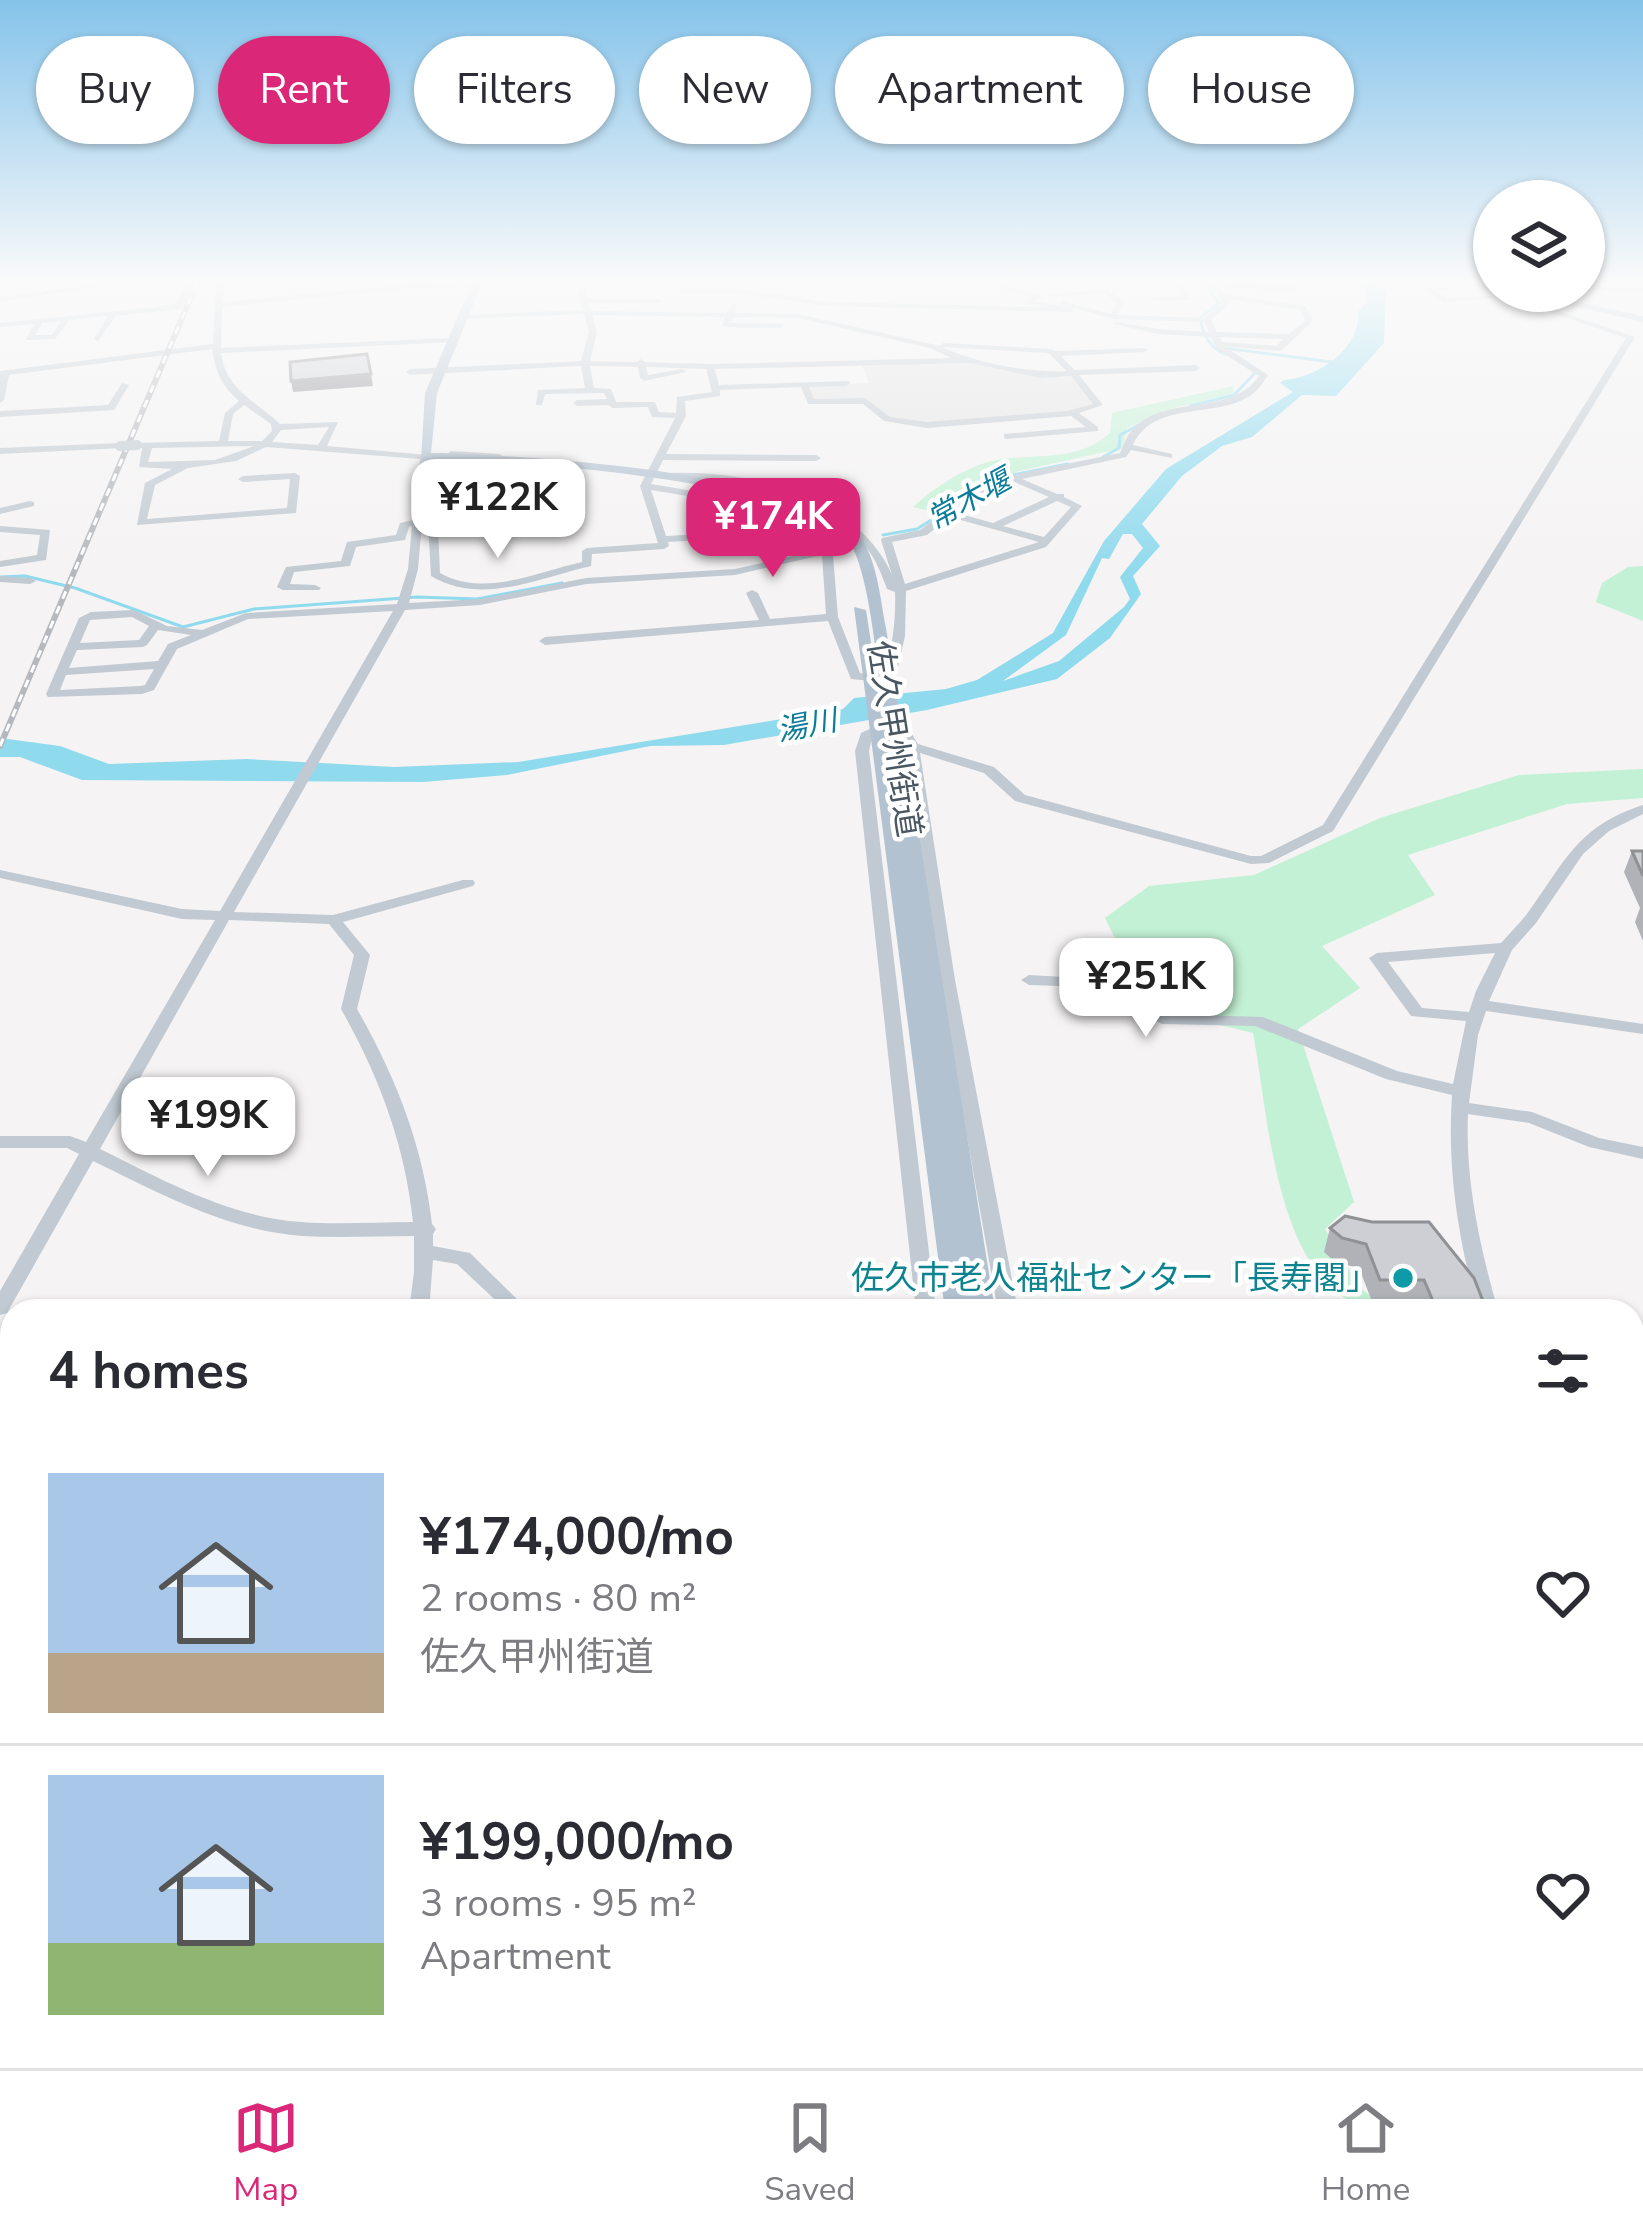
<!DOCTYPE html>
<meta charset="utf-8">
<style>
:root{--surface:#fff;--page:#f7f7f7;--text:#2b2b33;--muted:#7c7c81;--line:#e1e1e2;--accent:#db2777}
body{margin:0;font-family:"Nunito Sans","Noto Sans JP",sans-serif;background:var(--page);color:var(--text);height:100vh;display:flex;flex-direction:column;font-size:45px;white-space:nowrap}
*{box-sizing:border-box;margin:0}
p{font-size:39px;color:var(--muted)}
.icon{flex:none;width:66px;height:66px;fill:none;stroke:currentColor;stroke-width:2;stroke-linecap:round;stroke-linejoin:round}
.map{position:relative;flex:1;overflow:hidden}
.side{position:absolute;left:0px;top:1299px;width:1644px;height:771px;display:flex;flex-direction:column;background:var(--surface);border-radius:36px 36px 0 0;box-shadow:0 3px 9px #0004}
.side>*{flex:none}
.banner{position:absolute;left:36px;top:36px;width:1572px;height:108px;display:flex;gap:24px}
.buttons{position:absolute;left:1473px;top:180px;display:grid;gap:24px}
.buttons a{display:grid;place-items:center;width:132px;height:132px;border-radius:50%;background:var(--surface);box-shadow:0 3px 9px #0004;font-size:60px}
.price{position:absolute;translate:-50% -102px;padding:0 27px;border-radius:24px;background:#fff;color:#222;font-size:39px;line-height:78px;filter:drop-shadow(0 3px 6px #0008)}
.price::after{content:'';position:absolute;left:50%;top:72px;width:36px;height:27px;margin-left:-18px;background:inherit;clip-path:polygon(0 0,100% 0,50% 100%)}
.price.current{background:var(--accent);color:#fff}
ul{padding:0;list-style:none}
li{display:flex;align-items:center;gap:36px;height:300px;padding:0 48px}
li+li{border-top:3px solid var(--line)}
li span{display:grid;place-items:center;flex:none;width:336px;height:240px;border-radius:0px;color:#555}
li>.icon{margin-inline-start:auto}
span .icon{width:144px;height:144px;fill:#fffc;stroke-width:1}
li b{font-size:51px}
h2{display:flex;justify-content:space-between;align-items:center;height:144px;padding:0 48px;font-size:51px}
.tag{padding:0 42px;border-radius:54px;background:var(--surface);box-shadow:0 3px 9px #0004;font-size:42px;line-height:108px}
.tag.current{background:var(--accent);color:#fff}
.menu{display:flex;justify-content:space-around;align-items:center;height:168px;border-top:3px solid var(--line);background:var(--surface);font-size:33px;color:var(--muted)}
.menu a{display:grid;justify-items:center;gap:6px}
.menu .current{color:var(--accent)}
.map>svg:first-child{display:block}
</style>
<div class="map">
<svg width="1643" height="2068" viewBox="0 0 1643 2068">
<rect width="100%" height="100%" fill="#f5f3f3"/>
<!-- education -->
<path fill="#e6e4e5" d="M979,362L1031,374H1070L1095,403L1064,412L926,424L890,419L865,399L814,401L807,386L869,383L862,365Z"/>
<!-- green -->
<g fill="#c3f1d5">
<path d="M1233,386L1234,393L1163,411L1127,428L1123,448L1019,471L933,512L913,507C937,485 971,463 1003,459C1042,454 1079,461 1110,433L1112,413Z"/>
<path d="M1643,566V621L1596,602L1602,583L1628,567Z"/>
<path d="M1643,769V798L1567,804L1408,855L1435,895L1322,946L1360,988L1298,1029L1354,1202L1325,1229L1360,1288L1392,1311C1276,1311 1270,1121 1253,1033L1149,1008L1105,918L1149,886L1254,875L1380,818L1519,775Z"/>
</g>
<!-- water -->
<path fill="#90daee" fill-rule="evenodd" d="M1362,283H1377L1386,294L1384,343L1336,396L1302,395L1252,437L1222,446L1182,476L1142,524L1160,546L1133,576L1141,594L1110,638L1057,679L927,710L724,745L650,746L507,775L423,782L82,780L20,757H0V738L60,746L109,764L247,759L394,767L518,762L843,709L854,698L946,689L977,680L1053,633L1104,541L1166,469L1293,392L1280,383L1284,380C1318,378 1361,348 1358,312L1368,301ZM1123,534H1132L1143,548L1120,577L1130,599L1124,607L1059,661L1003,681L1066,635L1102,558L1109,559Z"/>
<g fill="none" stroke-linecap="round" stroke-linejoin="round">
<!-- stream -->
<g stroke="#90daee" stroke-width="3">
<path d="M1205,283L1219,303L1200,318C1203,334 1209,347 1225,354"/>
<path d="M1224,348L1332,362"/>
<path d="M1190,406L1234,395L1255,373"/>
<path d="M1103,457L1119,448L1120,435L1161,413"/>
<path d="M883,535L917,529L998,478L1068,464"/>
<path d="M0,577L25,576L75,588L183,627L254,609L417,597L477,599L562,583"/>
</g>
<!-- minor -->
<g fill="#c1cad2" fill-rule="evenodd">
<path d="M99,283H120L0,302V298Z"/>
<path d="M188,283H196L181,309L116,316L98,341L94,339L108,316L69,320L55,339L26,340L34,324L0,327V323L175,305ZM61,321L52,335H35L43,323Z"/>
<path d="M216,283H224L223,302L412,284L589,283L585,292L587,299H658L662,301L658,303H588L591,311L726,313L733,303L737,305L734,313L798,314L940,346L943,343L1051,349L1056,351L1144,348L1148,350L1144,352L1061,356L1075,370L1196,365L1200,368L1196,371L1079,375L1103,405L1079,413L1098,427V431L1007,439L1004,438V434L1086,427L1071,416L927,428L884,421L863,404H808L801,387L720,390V396L685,401L686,416L666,454L816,455L821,458L816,461L663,460L651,484L785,506L851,545V549H843L832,543L818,545L839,553L833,556L838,617L860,673L872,675V681L851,679L828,621L545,645L539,641L545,637L759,620L746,593L752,590L758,593L770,619L826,614L822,555L735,575L586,584L480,605L405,610L234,912L333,915L463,880H473L475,883L473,886L343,922L370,955L357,1009C396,1077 423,1146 432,1224L436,1229L433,1234V1246L470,1253L529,1311H507L457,1264L433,1260L429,1311H409L414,1272V1236C377,1236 339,1238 302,1236C228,1231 159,1193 93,1161L7,1313L0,1315V1291L79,1154L67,1148H0V1136H70L86,1142L215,920L182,919L0,878V870L182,909L220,911L393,611L248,619L177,649L154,690L142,694L48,697L46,694L79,618L91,612L134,610L167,626L202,630L246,613L397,604L408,569L412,526L409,527L405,540L356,547L350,566L294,572L290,584L315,585L321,588L319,590H283L277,587L286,567L341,561L347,542L396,535L400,523L413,520L420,459L266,447L236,461L188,468L155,485L147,519L287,508L290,479L243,482L238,479L243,476L295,473L300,476L296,513L137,525L145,483L172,469L139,467L142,448L134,447V443L219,441L225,413L239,401C222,386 215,371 212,349L9,375L4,400L0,403V371L213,344ZM580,285L577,292L583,310L462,315L458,317L462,319L584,314L589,332L581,361L410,369L406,372L410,375L581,366L585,388L538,390L536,405H542L545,394L604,393L607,399L577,400L573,403L577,406L608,405L613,408L648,407L652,417L675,418L640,486L658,543L587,548L582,551V562C536,572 485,598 440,573L437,505L432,502L427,505L431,576C482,606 538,578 591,566L592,554L664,549L669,546L668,542L722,539L727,536L722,533L666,536L651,490L778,511L821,538L777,551V555L815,551L735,569L586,578L480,599L409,603L418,569L428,455L327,446L338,422L280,424C256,401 226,390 221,353L453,342L457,340L453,338L221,348L222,307L412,288ZM592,315L725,317L722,325L726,327L780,328L783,324L731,323L733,317L798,318L930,348L951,358L710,364L645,362L641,359L637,362L590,361L597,332ZM942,347L1049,353L1066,371C1028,373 976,363 942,347ZM972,363L1040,378L1071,376L1093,404L1067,411L927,422L890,417L865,398L814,399L809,387L846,386L850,383L849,381L719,385L715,369ZM590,366L638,367L640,378L644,381L686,372L682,369L648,375L646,367L706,369L712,392L677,397L676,413L659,412L655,402H616L611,389L594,388ZM244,405L271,424L272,431L262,441H228L233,414ZM329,427L318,445L272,442L281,430ZM254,446L215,460L148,462L152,448ZM132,617L149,626L139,640L80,643L90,620ZM158,630L191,635L168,644L158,661L69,668L77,650L143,647L147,645ZM154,669L145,685L140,686L60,690L66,675ZM229,920L329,924L354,955L341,1009C379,1076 405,1145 413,1222C376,1222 338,1225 301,1222C229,1217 163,1180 100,1149Z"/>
<path d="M983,283H996L1041,295V299L1035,301L1072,308L1060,305L1063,301L1111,314L1117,303L1104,293L1053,297L1049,295L1106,289L1125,302L1118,315L1205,318L1222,302L1209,283H1216L1224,294L1306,306L1313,321L1281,351L1224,346L1268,375C1266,378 1259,389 1256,391C1222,422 1155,397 1133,445L1172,454V458L1131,450L1126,457L1022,479L1057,494H1064V497L1082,506L1046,547L906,591L905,636L898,667L887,673H879V667L887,665C893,641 896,617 895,592L887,589C883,578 878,565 871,554C828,491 743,484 673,478L668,475L670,473C750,470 857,495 892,575L881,540L882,538L920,530L942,514V511L1008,476L1120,453C1124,444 1127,434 1135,427C1169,394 1230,417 1259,376L1218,350L1211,337L1158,334L1113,324L1117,322L1158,329L1209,332L1204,322L1113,319L1074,308L1071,312L828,306L736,293H683L679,291L683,289H741L828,302L1044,307L1027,304L1030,297ZM1228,299L1300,310L1305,321L1289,334L1217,332L1211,320L1229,304ZM1220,337L1284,339L1276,346L1222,342ZM1012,481L1049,497L993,523L957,513L974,500ZM1057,501L1071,507L1044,537L1003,526ZM950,517L1039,542L905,584L892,542L927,535Z"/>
<path d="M1174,283H1181L1192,300L1150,301L1153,297L1183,296Z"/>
<path d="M1465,283H1476L1635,337L1333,831L1269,863L1251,864L1015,801L984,773L920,753L955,980L1018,1311H998L939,980L906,747L898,732L886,728L892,724L907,726L918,744L994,767L1025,795L1251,856H1261L1323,825L1626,338Z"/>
<path d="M1227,284L1292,286L1296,288L1292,290L1224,288Z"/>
<path d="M1593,286L1643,288V292L1596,290Z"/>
<path d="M1428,287H1450V291H1437L1447,298L1492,296L1496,298L1445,302L1425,291Z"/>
<path d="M122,383L129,385L114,410L0,417V411L108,405Z"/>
<path d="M120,443L123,444V448L0,454V448Z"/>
<path d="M452,451L499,454L504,457L499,460L449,456V452Z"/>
<path d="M521,465L526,468L524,470L434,479L429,476L434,473Z"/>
<path d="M30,501L34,502V506L0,514V508Z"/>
<path d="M0,526L50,530L46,560L0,567V561L37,555L40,535L0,532Z"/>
<path d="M0,576L30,578L36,581L30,584L0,582Z"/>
<path d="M874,727L880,731L872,738L869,751L936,1311H916L855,751L861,733Z"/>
<path d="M1643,805V814L1609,831L1583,854L1536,923L1512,950L1489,1001L1643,1024V1034L1486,1011L1478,1035L1469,1103L1532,1112L1599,1138L1643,1147V1159L1589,1147L1529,1123L1468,1114C1465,1181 1480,1247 1498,1311H1478C1458,1239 1447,1169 1452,1095L1386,1079L1255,1026L1162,1024L1090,987L1029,985L1021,980L1029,975L1099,979L1165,1014L1263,1017L1397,1071L1453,1084L1466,1021L1411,1016L1369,958L1377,953L1501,943C1510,933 1519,924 1527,914C1565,862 1576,827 1643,805ZM1495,953L1476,991L1469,1012L1422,1008L1388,962Z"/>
<rect x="0" y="1404" width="12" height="16"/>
<path d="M1643,1647V1669L1632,1671V1649Z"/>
<path d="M1632,1705L1641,1708L1643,1713V1752L1634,1748L1632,1744Z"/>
<path d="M15,2058H46L42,2068H10Z"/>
<path d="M422,2058H457L453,2068H417Z"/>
<path d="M1369,2058H1400L1396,2068H1364Z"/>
</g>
<!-- major -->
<g fill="#b3c2d1" fill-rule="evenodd">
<path d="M472,283H482L437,393L431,453C514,454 803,473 856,531C877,555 880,598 886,628L995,1311H945L854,607L866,610L885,733C879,690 872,568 846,537C805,488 579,467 512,463C482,462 450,463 421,460L425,393Z"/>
<path d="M1508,291H1526L1643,316V322Z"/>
<path d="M12,1810V1842L0,1844V1812Z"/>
<path d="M1045,2058H1113L1115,2068H1046Z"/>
</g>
<!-- rail casing -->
<g stroke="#b5b8bd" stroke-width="6">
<path id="rail" d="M0,746L197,283"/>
</g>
<!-- rail -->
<use href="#rail" stroke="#fff" stroke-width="3" stroke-dasharray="8" stroke-linecap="butt"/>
<!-- minor-bridge -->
<path stroke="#c1cad2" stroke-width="10" d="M120,446L137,445"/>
</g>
<!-- wall -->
<g fill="#b0b2b7">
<path d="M1632,851H1643V941L1635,922L1640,908L1624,872Z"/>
<path d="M1345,1216L1483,1301L1480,1311H1419L1417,1304H1373L1359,1268L1335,1262L1324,1252L1330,1228Z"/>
</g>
<!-- shaded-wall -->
<path fill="#909195" d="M371,374L373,386L293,392L291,381Z"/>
<!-- building -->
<g fill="#cdcfd5" stroke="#909195" stroke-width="3">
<path d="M367,354L371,374L291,381L290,362Z"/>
<path d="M1632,851H1643V876Z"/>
<path d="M1345,1216L1372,1222H1429L1474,1278L1483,1301H1433L1424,1280H1380L1366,1244L1342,1238L1330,1228Z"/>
</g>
<!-- sky -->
<linearGradient id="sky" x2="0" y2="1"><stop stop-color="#85c3ea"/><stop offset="0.49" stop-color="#fafafa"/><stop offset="1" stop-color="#fafafa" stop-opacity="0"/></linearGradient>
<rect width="1643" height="573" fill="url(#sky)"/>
<!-- markers -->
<circle fill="#0f9aa8" stroke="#fff" stroke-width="4.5" cx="1403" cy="1278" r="12"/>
<g text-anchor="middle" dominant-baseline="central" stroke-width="9" stroke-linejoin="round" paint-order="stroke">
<!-- far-water labels -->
<g font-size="30" font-style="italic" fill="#0c7c9b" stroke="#fff">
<text transform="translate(969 500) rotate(-29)">常木堰</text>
<text transform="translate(807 726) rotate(-11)">湯川</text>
</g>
<!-- street labels -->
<g font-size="33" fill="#4a5661" stroke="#fff">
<text transform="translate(894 739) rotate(81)">佐久甲州街道</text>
</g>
<!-- culture labels -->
<g font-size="33" fill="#0d838f" stroke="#fff" text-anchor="end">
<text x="1379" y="1278">佐久市老人福祉センター「長寿閣」</text>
</g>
</g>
</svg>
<div class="buttons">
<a><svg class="icon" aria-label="layers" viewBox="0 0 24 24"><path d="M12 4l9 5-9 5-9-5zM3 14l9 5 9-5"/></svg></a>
</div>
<b class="price" style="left:498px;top:561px">¥122K</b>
<b class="price current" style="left:773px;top:580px">¥174K</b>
<b class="price" style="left:1146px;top:1040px">¥251K</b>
<b class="price" style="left:208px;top:1179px">¥199K</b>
<div class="banner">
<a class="tag">Buy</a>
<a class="tag current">Rent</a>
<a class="tag">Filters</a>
<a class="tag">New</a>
<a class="tag">Apartment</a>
<a class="tag">House</a>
</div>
<section class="side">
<h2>4 homes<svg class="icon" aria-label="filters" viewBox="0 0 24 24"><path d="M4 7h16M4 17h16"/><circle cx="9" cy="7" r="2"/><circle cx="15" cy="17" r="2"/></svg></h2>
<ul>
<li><span style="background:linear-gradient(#a9c7e8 75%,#b9a48a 0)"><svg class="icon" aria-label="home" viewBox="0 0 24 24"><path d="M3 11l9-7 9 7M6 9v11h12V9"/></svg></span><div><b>¥174,000/mo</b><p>2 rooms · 80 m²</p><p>佐久甲州街道</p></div><svg class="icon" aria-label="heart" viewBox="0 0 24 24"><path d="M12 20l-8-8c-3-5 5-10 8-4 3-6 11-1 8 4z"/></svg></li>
<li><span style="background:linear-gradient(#a9c7e8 70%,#8fb573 0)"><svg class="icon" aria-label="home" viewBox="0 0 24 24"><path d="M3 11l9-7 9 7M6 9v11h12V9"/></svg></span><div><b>¥199,000/mo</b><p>3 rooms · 95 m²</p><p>Apartment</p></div><svg class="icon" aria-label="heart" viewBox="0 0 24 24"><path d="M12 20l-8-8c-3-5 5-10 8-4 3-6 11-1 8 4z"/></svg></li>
</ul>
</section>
</div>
<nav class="menu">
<a class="current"><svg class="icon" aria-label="map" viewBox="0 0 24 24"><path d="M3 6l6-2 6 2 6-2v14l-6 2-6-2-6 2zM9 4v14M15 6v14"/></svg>Map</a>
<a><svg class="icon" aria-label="saved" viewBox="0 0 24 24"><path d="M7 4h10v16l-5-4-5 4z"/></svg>Saved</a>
<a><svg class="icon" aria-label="home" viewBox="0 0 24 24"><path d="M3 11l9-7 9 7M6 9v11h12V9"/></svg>Home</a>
</nav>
